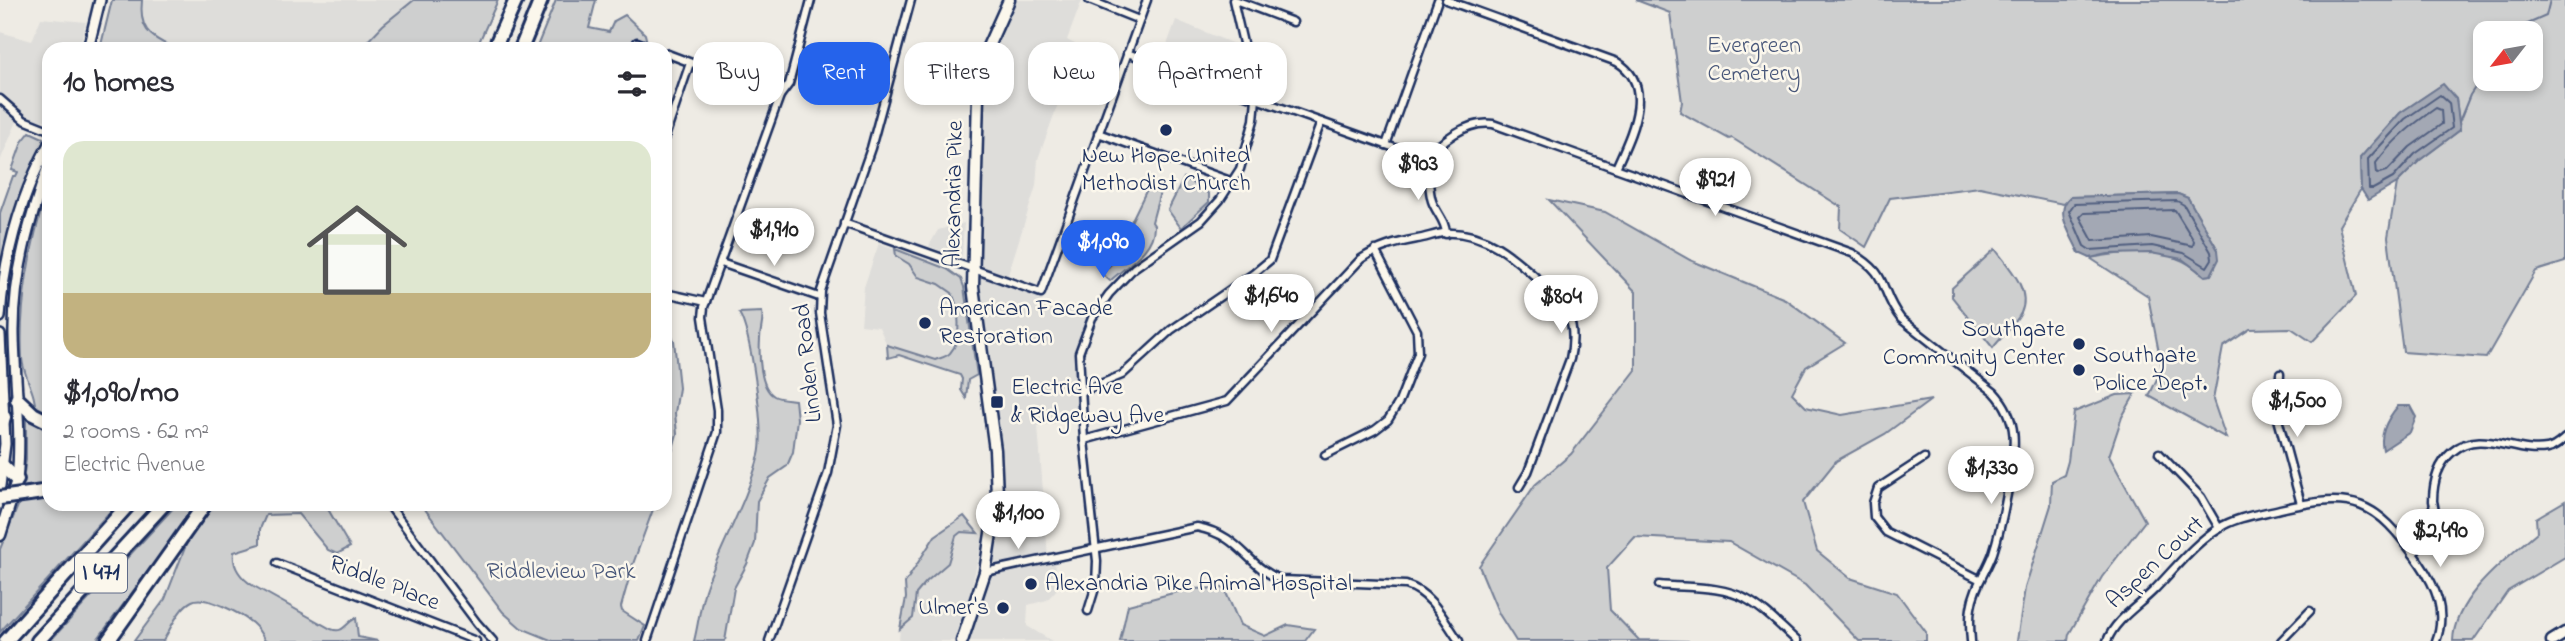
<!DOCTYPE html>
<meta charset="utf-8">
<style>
:root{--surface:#fff;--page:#f2f2f3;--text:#2b2b33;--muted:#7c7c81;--accent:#2563eb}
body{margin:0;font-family:"Indie Flower",sans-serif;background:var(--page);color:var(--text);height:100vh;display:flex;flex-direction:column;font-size:26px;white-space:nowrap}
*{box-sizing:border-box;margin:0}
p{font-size:23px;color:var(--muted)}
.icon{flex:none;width:38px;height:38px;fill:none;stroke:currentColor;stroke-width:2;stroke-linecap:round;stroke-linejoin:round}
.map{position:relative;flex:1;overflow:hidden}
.side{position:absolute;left:42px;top:42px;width:630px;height:469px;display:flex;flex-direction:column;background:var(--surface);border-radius:21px;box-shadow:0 4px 10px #0003}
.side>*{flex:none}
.banner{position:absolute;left:693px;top:42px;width:665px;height:63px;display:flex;gap:14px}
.needle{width:46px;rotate:239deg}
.fabs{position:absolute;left:2473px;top:21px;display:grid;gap:14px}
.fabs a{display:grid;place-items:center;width:70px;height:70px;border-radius:14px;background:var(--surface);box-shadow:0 4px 10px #0003;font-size:35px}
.price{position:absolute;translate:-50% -60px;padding:0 16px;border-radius:24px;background:#fff;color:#222;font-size:23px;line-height:46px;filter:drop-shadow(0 2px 4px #0008)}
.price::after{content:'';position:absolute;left:50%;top:42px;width:21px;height:16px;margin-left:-10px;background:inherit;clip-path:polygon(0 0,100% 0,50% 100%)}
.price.selected{background:var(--accent);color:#fff}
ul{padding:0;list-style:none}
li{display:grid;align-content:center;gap:14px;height:371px;padding:0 21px}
li span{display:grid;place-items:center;height:217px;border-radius:21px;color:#555}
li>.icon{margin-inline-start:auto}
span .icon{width:126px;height:126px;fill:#fffc;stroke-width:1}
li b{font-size:30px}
h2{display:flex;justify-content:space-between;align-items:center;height:84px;padding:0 21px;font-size:30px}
.pill{padding:0 24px;border-radius:21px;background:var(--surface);box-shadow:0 4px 10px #0003;font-size:24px;line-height:63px}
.pill.selected{background:var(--accent);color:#fff}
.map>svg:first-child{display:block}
</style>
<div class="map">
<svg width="2565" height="641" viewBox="0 0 2565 641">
<rect width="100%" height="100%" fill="#eeebe4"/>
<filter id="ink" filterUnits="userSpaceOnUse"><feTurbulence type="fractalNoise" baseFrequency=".0143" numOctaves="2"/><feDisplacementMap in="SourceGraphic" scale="14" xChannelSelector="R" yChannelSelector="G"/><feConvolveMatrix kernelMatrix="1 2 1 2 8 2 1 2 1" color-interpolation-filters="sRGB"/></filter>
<g filter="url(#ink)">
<!-- built -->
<g fill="#deddda">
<path d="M142,0H414L383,25L360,49H172V47L154,39L144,26L141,12Z"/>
<path d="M1009,0H1082L1067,40L1079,46L1038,159L1036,186L1006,281L1041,293L1042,301L1092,318L1081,347L1083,418L1038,426L1048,558L1054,557L1059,587L1047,600L1028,605L1027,626L1052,641H962L971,616L997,495L976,318L979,86Z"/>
<path d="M41,18L86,22L79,49H49V121L35,119L21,112L0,161V32L32,41Z"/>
<path d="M1176,20L1246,49L1256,99L1160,64Z"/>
<path d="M964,223L962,255L948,254L929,246L938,230Z"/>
<path d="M879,243L895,249V253L909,264L918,277L939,284L952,293L958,324L954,346L949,354L935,360L887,345L879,327L861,325L864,287Z"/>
<path d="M967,531L982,534V542L970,594L954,641H899L900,629L913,618L916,595L926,582L948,563L956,536Z"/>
</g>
<!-- green -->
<g fill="#cecfcf" stroke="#747f96" stroke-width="2" fill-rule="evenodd">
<path d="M112,0H142C139,27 148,37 172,47V49H100Z"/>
<path d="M414,0H498L476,49H360L383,25Z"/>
<path d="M556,0H596L589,28L609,32L614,21L625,15L645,34L647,43L636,38L630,49H536Z"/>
<path d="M1636,0H2565V262L2536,271L2486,358L2403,352L2388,237L2397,183L2420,160L2460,130L2456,99L2442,85L2400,113L2360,158L2361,189L2339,226L2356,296L2312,342L2291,328L2250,329L2223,347L2213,400L2226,438L2149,396L2162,368L2148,296L2090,258C2125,251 2171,246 2199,272L2218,250L2188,198L2178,194L2070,197L2063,204L1980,187L1890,198L1866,247L1840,229L1841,207L1732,138L1729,139L1680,112L1682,102L1670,13ZM2485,33H2530V79H2485Z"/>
<path d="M30,132L43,138V143C25,185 7,225 0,271V213L13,176H16L18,172L12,170L22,142Z"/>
<path d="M1184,178L1209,194V202L1181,228L1168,210Z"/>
<path d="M1148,187L1160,192L1152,222L1154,225C1155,250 1127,265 1110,281L1102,274L1115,260L1112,256L1117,232L1130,224Z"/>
<path d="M49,192V417L35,411C37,394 23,376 22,358C19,302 30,249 45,196Z"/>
<path d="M1549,200L1605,212L1690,260L1785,299L1845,343L1806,367L1792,393L1806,407L1842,415L1931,400L1885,434L1836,461L1803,502L1817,551L1850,578L1897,593L1926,632V641H1859L1805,585L1729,542L1635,537L1607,568L1610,610L1639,640L1689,641H1516L1499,614L1479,566L1535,485L1571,454L1636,370V292Z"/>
<path d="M895,249L947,269L961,279L964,287L977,375L968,380L966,398L961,390L962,379L960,375L899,355L888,358L887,345L935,360C940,358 947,357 950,353C963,339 959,308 952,293L939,284L918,277L909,264L896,256Z"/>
<path d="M1995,249C2008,266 2032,290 2021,313C2015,325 2001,337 1993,348L1952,297V288Z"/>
<path d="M762,312C764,322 760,329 760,339C759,354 759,387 774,396C779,399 789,399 795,400L797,419L793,452L787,466L770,478L757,501L755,543L747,564L734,588L725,641H694C699,622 700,602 707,584C723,542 748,498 759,455C765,432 751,332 739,313Z"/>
<path d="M665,332L670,334L674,340L679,388L675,413L677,434L665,477Z"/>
<path d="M2135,394L2122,417L2109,456L2145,521L2102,577L2069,634L2068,641H2017L2025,588L2051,505L2052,481L2064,475L2068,461L2074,412L2117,395Z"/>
<path d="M26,415L49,429V486L21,491L26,460Z"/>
<path d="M49,498V504H117L0,632V549L20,501Z"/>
<path d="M2565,501V557L2508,591L2473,641H2453C2454,597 2507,558 2537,532L2536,518Z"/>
<path d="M177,504H198L96,641H50Z"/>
<path d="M215,504H325L350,547L337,554L328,550L298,514L266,515L260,529V544L234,552C232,567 240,577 252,585L331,629C344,634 345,623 356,618L358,637L378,641H265C262,635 258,628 252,623C241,614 205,594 192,601C178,608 171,629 163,641H134L165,599L188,540Z"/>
<path d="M421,504H655L633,564L621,607L622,611L645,626L639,641H553L521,628L503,612Z"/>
<path d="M964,516L978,533L961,532L956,536L948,563L926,582L916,594L913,618L900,629L906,598L905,583L935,536Z"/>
<path d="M1224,588L1240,625L1265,636L1288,625L1314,629L1305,641H1120L1128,605L1188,589Z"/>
</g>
<!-- water -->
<g fill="#a3a8b4" stroke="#6d7892" stroke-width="2">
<path d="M2443,84L2456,99L2460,130L2420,160L2397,183L2368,200L2361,189L2360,158L2400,113Z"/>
<path d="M2178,194L2188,198L2218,250L2219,259L2211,275L2205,276L2182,259L2151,253L2108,254L2090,258L2079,253C2072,235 2053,213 2070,197Z"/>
<path d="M2398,406H2410L2416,417L2410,432L2383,450C2379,434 2387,419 2398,406Z"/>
</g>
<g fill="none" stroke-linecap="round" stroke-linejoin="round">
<!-- shore -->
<g stroke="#515f80" stroke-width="2">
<path d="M2440,95L2449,103L2452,128L2415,154L2393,178L2373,189H2369L2368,159L2405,119Z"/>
<path d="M2436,108L2441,110L2442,124L2410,147L2387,171L2377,174L2376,163C2393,140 2413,124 2436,108Z"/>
<path d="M2177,201L2184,205L2211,252L2212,259L2207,267L2184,253L2152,246L2090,250L2084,246L2069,211L2074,204Z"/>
<path d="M2175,210L2194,241L2193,246L2151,237L2093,241L2080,217L2084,213Z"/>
</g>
<!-- stream -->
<g stroke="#6d7892" stroke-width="2">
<path d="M2516,33L2521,27L2546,16L2550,0"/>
<path d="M2459,122L2470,95L2478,83L2498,79"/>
</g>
<!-- street casing -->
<g stroke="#1b2f5e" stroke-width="11">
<g id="street">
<path d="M1089,0L1139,20"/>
<path d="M1235,0L1293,22"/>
<path d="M1446,0L1617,62C1657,86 1630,136 1616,168"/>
<path d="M637,42L655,49"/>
<path d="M665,53L780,96"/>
<path d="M1127,53L1420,157C1432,170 1427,185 1432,201C1436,213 1446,221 1446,234"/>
<path d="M0,99L24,120L49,130"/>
<path d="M1098,133L1233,182"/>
<path d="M665,137L690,63"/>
<path d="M1386,145L1438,0"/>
<path d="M1424,161C1440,142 1466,120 1493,124L1852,253C1891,275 1878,289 1901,319L1994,392C2022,422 2014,453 2008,489C2004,511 2000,532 1993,553C1986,572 1974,587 1971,608C1969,619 1970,630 1971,641"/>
<path d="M844,223L1041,293L1147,0"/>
<path d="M721,263L819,297"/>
<path d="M665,293L706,302"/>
<path d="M2280,374L2278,419L2301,504"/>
<path d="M1081,392L1122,375L1171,330L1253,274L1270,260L1321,122"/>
<path d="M1084,440L1227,401L1361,259C1379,247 1395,243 1417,239C1425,238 1435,234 1443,233C1485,230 1514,257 1542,283C1568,307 1578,323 1570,359L1528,472L1519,487"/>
<path d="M2159,453L2201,497L2219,528"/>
<path d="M1325,455L1375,430L1388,420L1399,402L1418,353L1417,331L1375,250"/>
<path d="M1924,458L1878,488L1873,503L1874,517L1886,532L1979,579"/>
<path d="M388,504L477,623L493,641"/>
<path d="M2409,547L2422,534L2433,507"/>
<path d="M2413,554C2422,544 2435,532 2435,517C2436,512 2434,506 2433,501C2433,483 2438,464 2452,452C2480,427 2515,455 2547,449C2554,448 2559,443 2565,438"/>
<path d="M277,563L476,641"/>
<path d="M985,572L1197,527C1243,536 1246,567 1282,580L1406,585C1432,593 1444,620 1459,641"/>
<path d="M1659,585C1687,588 1721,585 1746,599C1765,609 1781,627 1797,641"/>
<path d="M1088,611L1096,585L1097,561L1084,440L1079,353L1092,318L1109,294L1134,268L1201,221L1220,200L1240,169L1254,120L1256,99L1233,0"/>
<path d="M647,641L717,432V410L703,317L704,307L780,96L789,84L811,0"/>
<path d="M769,641L828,473L837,425L820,313L821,291L871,148L911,0"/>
<path d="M2107,641C2115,620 2138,606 2153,591C2174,570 2193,544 2219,528C2236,517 2260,514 2280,509C2354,492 2375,499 2419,562C2436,587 2447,611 2436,641"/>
<path d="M2281,641L2310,611"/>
</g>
</g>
<!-- secondary casing -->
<g stroke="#1b2f5e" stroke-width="14">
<g id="secondary">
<path d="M88,49L100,0"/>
<path d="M0,317C4,256 20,198 49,144"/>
<path d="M0,335L5,444L0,486"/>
<path d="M17,480C22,432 15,384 14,336C13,276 29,220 49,164"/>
</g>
</g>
<!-- primary casing -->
<g stroke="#1b2f5e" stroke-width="15">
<g id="primary">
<path d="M0,535L17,480"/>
<path d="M962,641L985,572L997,495L995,450L973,287L978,96L986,51L1009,0"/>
<path d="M2552,641L2565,633"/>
</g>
</g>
<!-- highway casing -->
<g stroke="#1b2f5e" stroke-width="18">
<g id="highway">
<path d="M494,49L516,0"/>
<path d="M521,49L541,0"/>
<path d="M17,399L33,414L49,422"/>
<path d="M0,429L4,417"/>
<path d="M0,463L17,480"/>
<path d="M29,494L49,491"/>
<path d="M6,641L129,504"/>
<path d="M38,641L164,504"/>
<path d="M108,641L205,504"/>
</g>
</g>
<!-- street -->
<use href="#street" stroke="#fbf7ec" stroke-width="6"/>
<!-- secondary -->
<use href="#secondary" stroke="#fbf7ec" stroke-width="9"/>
<!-- primary -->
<use href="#primary" stroke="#fbf7ec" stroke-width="10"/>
<!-- highway -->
<use href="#highway" stroke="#fbf7ec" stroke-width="12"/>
<!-- highway-bridge casing -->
<g stroke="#1b2f5e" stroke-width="18" stroke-linecap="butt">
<path id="highway-bridge" d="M0,498L29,494"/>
</g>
<!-- highway-bridge -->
<use href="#highway-bridge" stroke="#fbf7ec" stroke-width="12"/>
</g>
</g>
<!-- markers -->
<g fill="#1b2f5e" stroke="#fbf7ec" stroke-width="2.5">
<circle cx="1166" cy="130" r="7"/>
<circle cx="925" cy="323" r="7"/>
<circle cx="2079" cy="344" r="7"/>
<circle cx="2079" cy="370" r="7"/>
<rect x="990" y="395" width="14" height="14" rx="3.5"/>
<circle cx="1031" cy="584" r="7"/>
<circle cx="1003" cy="608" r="7"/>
</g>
<g text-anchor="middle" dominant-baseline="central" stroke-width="5" stroke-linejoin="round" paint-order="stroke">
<!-- shield labels -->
<rect fill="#fbf7ec" stroke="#5e6b89" stroke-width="2" x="75" y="553.5" width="52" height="39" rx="5"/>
<g font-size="23" font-weight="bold" fill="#1b2f5e">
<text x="101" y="573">I 471</text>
</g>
<!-- park labels -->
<g font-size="24" fill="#48577a" stroke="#fbf7ec">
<text x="1754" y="46">Evergreen<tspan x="1754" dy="28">Cemetery</tspan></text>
<text x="561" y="572">Riddleview Park</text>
</g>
<!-- poi labels -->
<g font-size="24" fill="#1b2f5e" stroke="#fbf7ec" text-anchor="start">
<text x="1166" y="156" text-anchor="middle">New Hope United<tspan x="1166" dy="28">Methodist Church</tspan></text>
<text x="939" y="309">American Facade<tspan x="939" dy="28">Restoration</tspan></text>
<text x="2065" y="330" text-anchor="end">Southgate<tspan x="2065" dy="28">Community Center</tspan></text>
<text x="2093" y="356">Southgate<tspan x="2093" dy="28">Police Dept.</tspan></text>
<text x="1011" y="388">Electric Ave<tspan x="1011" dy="28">&amp; Ridgeway Ave</tspan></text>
<text x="1045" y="584">Alexandria Pike Animal Hospital</text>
<text x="989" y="608" text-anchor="end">Ulmer's</text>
</g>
<!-- street labels -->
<g font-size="24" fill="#1b2f5e" stroke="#fbf7ec">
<text transform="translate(955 194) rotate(-89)">Alexandria Pike</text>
<text transform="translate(809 363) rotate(-96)">Linden Road</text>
<text transform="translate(2156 563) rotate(-43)">Aspen Court</text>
<text transform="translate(384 584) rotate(21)">Riddle Place</text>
</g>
</g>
</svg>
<div class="fabs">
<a><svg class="needle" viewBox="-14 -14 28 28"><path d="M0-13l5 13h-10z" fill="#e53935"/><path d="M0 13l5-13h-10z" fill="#7c7c81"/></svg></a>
</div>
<b class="price" style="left:1418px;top:202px">$903</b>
<b class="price" style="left:1715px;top:218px">$921</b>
<b class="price" style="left:774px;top:268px">$1,910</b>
<b class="price selected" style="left:1103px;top:280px">$1,090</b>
<b class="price" style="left:1271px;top:334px">$1,640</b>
<b class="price" style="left:1561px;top:335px">$804</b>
<b class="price" style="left:2297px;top:439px">$1,500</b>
<b class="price" style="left:1991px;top:506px">$1,330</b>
<b class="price" style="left:1018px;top:551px">$1,100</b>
<b class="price" style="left:2440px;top:569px">$2,490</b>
<div class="banner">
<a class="pill">Buy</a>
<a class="pill selected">Rent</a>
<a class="pill">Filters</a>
<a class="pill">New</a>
<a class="pill">Apartment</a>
</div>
<section class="side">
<h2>10 homes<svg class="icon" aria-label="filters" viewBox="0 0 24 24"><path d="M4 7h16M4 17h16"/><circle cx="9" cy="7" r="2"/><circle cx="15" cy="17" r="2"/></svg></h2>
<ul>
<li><span style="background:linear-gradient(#dfe7d0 70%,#c2b280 0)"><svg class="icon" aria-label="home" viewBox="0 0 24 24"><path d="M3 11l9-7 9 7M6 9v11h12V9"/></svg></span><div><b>$1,090/mo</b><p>2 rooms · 62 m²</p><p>Electric Avenue</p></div></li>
</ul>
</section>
</div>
